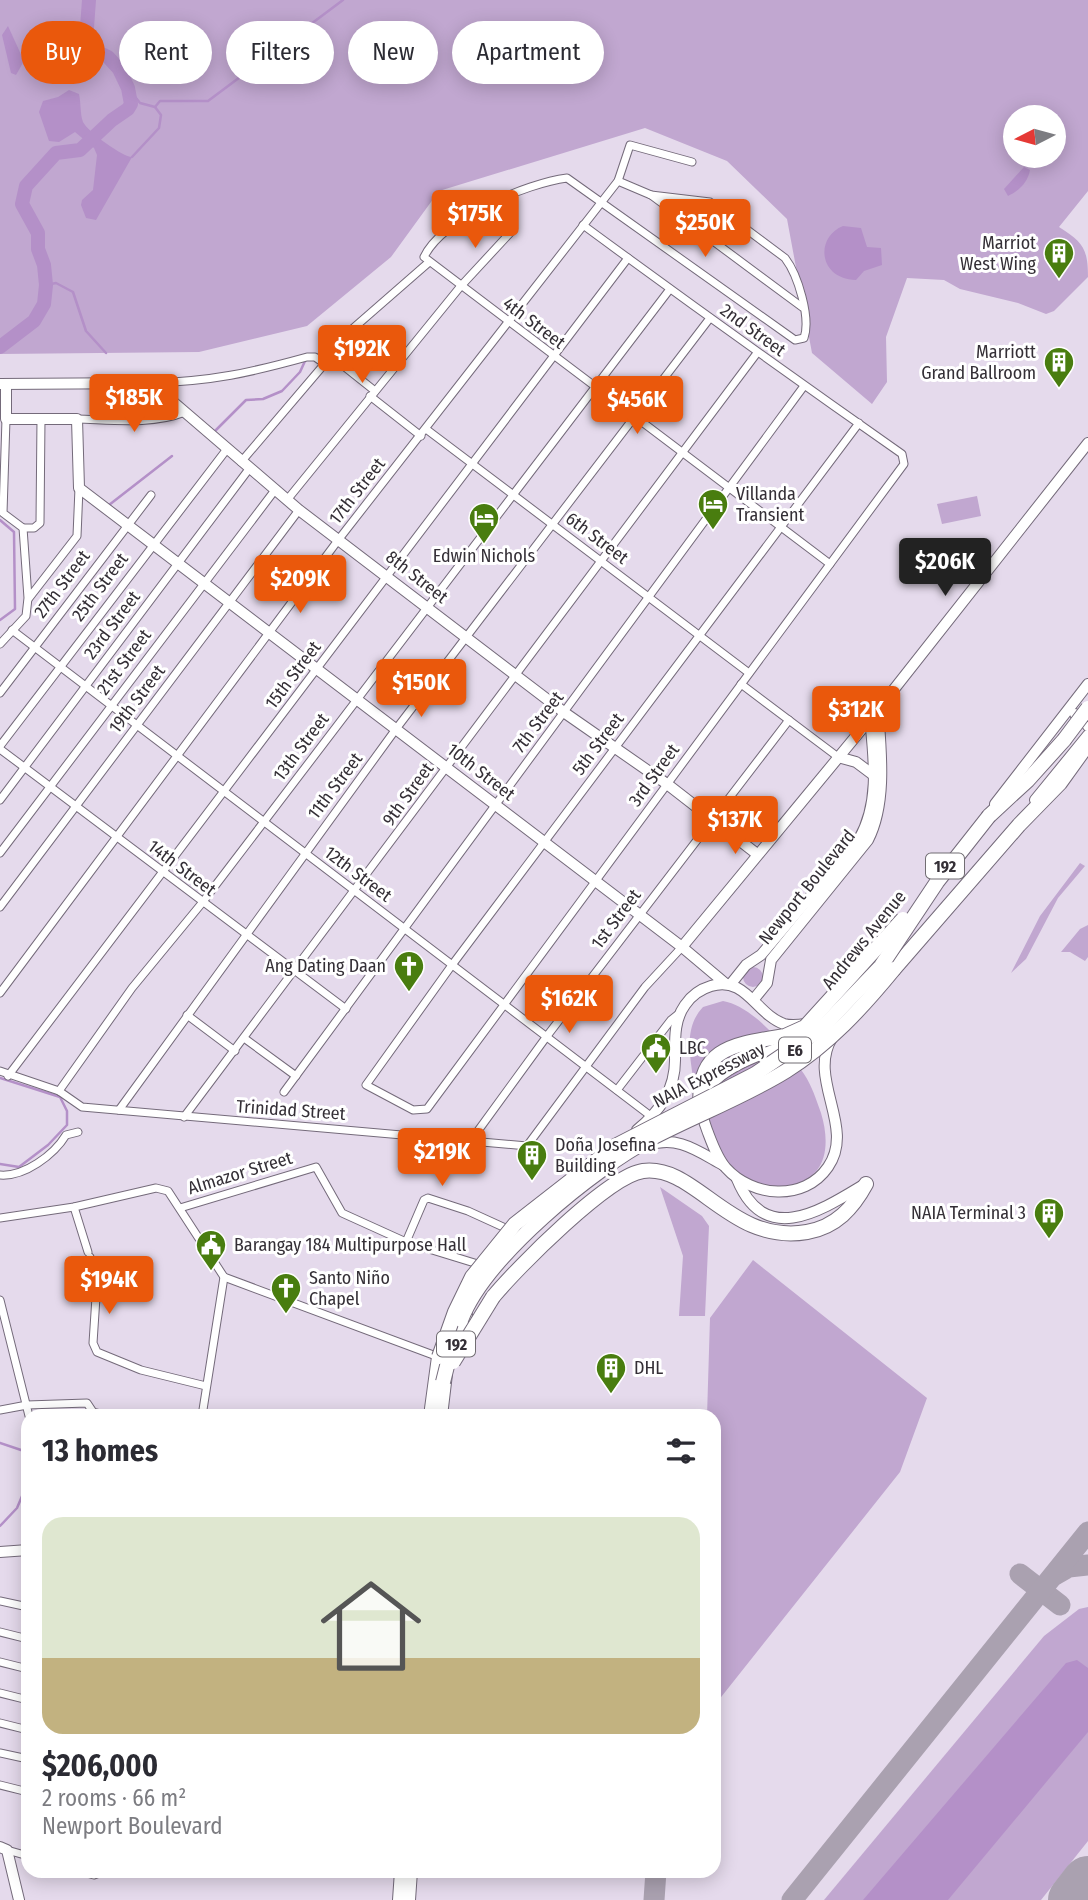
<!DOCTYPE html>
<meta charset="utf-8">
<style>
:root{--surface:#fff;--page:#f7f7f7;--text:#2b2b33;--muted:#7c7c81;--line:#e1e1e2;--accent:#ea580c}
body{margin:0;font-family:"Fira Sans Condensed",sans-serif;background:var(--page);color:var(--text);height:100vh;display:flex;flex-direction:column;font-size:26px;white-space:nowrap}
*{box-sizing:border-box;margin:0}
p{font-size:23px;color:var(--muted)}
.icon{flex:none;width:38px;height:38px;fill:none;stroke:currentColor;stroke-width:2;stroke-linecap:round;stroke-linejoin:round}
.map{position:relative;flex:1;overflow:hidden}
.drawer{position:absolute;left:21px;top:1409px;width:700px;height:469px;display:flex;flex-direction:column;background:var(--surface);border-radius:21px;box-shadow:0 4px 18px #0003}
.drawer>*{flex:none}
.top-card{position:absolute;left:21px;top:21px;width:700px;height:63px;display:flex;gap:14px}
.needle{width:46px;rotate:264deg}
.buttons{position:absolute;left:1003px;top:105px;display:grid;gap:14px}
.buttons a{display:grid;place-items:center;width:63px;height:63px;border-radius:50%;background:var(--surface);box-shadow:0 4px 18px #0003;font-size:35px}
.price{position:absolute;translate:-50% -60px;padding:0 16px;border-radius:7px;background:var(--accent);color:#fff;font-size:23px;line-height:46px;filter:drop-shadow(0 2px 4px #0008)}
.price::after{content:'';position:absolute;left:50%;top:42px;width:21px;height:16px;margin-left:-10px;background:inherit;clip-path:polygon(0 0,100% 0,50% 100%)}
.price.current{background:#222;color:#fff}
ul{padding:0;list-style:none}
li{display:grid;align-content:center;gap:14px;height:371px;padding:0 21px}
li+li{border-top:2px solid var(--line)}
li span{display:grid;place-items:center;height:217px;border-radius:21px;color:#555}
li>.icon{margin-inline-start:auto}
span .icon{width:126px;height:126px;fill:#fffc;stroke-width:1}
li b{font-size:30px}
h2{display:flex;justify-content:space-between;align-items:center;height:84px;padding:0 21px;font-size:30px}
.pill{padding:0 24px;border-radius:32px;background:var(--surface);box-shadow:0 4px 18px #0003;font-size:24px;line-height:63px}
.pill.current{background:var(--accent);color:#fff}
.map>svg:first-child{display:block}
</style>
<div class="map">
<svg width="1088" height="1900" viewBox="0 0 1088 1900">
<rect width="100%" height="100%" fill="#e5daec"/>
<!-- green -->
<g fill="#c1a7d0" fill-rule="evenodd">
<path d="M0,0H1088V191L1059,227C1083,242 1088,249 1088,277L1054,311L1046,314L1018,303L960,289L944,280L907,278L886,337L887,382L872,404L812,353L787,219L727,161L645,128L439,191L391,257L307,326L199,352L0,354ZM1015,117H1054V156H1015Z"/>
<path d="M977,496L981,516L942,524L937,504Z"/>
<path d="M1080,863L1085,866L1058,898L1026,959L1011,973L1040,916Z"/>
<path d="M1088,925V957L1085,961L1070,952H1061L1080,929Z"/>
<circle cx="753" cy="977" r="10"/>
<path d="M723,1001C755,1007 787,1048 804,1074C812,1086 816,1099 821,1113C831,1146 827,1180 787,1186C774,1188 758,1186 746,1179C717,1161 698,1109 693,1077C689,1052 685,1026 703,1007Z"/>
<path d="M660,1187L702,1216L709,1226L705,1316H679L683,1256Z"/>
<path d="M753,1260L927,1398L900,1472L714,1706V1416H707L710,1318Z"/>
<path d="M1088,1607V1841L1041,1900H824L1044,1636L1079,1609Z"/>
</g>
<!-- water -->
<g fill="#b490c8">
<path d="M8,26L24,61L16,75L11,73L2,35Z"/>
<path d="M69,90L79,94C81,102 80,114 83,122C88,132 123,157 132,157L96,220L86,218L81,205L82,200L93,190L97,155L94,148L75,132L59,142L49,141L39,112L43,101L58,97Z"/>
<path d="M1024,167L1030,170C1028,182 1019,191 1008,196L1004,189Z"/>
<path d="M843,226L861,228L867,247L881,248L882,265L864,271L856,280C818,279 815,237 843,226Z"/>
<path d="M1077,1660L1088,1668V1732L948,1900H863L1066,1663Z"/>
</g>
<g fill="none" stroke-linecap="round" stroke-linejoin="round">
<!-- stream -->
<g stroke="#b490c8" stroke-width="2.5">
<path d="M128,88L140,103L155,107L161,115L159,128L132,157"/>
<path d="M155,107L160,101H208L343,0"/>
<path d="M46,285L56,283L73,292L86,331L106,353"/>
<path d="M214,432L246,400L263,399L282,391L300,372L305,361"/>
<path d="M109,505L172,456"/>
<path d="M0,520L14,532L15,609L0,620"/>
<path d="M0,1078L60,1097L67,1111V1125L48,1145L19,1167L0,1164"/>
<path d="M0,1443L24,1451L28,1461"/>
<path d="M0,1526L17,1508L28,1482"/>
</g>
<!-- river -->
<path stroke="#b490c8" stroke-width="14" d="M0,347L34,321L44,304L46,285L44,265L38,249V233L22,204L26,186L56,153L80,150L112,120L128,109L131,104L128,88L119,69L108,57L89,48L86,41L89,0"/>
<!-- taxiway -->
<g stroke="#aaa1b0" stroke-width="21">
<path d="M1020,1574L1060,1605"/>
<path d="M1055,1575L1069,1567L1088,1565"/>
<path d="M654,1900L656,1871"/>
<path d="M792,1900L1088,1532"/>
</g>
<!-- runway -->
<path stroke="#aaa1b0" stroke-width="52" d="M1074,1900L1088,1882"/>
<!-- street casing -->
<g stroke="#746a7a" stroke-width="9">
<g id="street">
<path d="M618,181L651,195L802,307"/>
<path d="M651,195L710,202L785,258C798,275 811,318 804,338L795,340L567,178C527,183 442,219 424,257L830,564"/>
<path d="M583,225C689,303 795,379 902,454L904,464L427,1109L413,1110L366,1085L452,965L859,423"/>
<path d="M152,383C213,381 249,373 307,357H315L325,364"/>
<path d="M375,391L326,352L428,263"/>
<path d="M370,396L421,436"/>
<path d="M77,419C113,420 152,425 185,412"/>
<path d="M426,429L749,673"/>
<path d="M241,462L327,361"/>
<path d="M287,500L460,287L510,233"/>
<path d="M23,528H34L40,523L41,419"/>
<path d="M29,598L77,536L79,488"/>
<path d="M12,630L652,1117"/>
<path d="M0,644L26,616L28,598L23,528L3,513L6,419"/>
<path d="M741,684L838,757"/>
<path d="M0,693L151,495"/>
<path d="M0,746L227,449"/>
<path d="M0,749L346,1009"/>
<path d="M0,800L249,469"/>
<path d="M0,853L275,490"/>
<path d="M0,907L299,510"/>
<path d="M0,993L339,539L618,181L630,145L692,162"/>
<path d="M187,1015L235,1051"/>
<path d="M244,1038L296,1076"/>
<path d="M0,1071L59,1091L82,1107L527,1146L645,987L682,947"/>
<path d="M8,1076L628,258"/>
<path d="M617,1090L671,1020L681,1012"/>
<path d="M59,1091L132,988L202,903L670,289"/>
<path d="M284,1092L804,386"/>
<path d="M119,1110L396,729L710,318"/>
<path d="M184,1117L757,353"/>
<path d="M472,1139L547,1036L789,720"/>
<path d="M0,1175C24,1177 54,1155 66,1135L78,1132"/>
<path d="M74,1207L88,1252"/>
<path d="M180,1208L316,1167L342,1213L406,1242L481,1265"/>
<path d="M0,1218L74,1207L156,1188L168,1191L224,1277L436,1356"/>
<path d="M406,1242L424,1200L428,1198L468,1211L512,1231"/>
<path d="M90,1257L97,1282L93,1343L97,1352L141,1370L206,1386"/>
<path d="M0,1300L29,1416"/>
<path d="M0,1410L27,1405L87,1403L93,1412L109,1416"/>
<path d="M202,1416L224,1277"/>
<path d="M0,1601L28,1607"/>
<path d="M0,1632L28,1639"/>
<path d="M0,1662L28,1669"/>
<path d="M0,1693L28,1700"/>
<path d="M0,1723L28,1730"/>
<path d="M0,1753L28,1759"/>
<path d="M0,1785L28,1792"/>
<path d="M7,1850L28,1856"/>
<path d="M79,1871L94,1875L105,1871"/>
</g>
</g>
<!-- secondary casing -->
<g stroke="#746a7a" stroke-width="12">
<g id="secondary">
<path d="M0,384L151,383L299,510L565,713L667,784L757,854"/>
<path d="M6,384V419H77L79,488L682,947L726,984"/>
<path d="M838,757L856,762L872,774"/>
<path d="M682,947L880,707L1088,443"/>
<path d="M730,985L746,965L761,955L859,839C880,803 874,759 870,718"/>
<path d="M754,999L767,983L771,960L868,840C887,803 881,751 878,710"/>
<path d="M0,1552L28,1550"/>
<path d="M0,1847L7,1850L19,1900"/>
</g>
</g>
<!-- primary casing -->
<g stroke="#746a7a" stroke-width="12">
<g id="primary">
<path d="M1075,714L1083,718L1088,726"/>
<path d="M1035,800L1088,735"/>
<path d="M995,804L1088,684"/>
<path d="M799,1039C771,1053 731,1061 710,1086C698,1100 701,1114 707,1130C712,1143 717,1158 726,1168C752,1197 804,1202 828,1167C856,1127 807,1079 832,1038"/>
<path d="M637,1130C660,1111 676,1089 675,1057C675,1039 674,1020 685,1005C691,996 701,989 711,986C745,975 757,1015 784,1024C791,1026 799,1025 806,1024"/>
<path d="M648,1146C676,1134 699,1152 723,1165"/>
<path d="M737,1179C765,1248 822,1210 865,1184"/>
<path d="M453,1352L467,1315"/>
<path d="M442,1416L447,1374"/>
<path d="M398,1900L400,1871"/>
</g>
</g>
<!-- highway casing -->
<g stroke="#746a7a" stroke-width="16">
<g id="highway">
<path d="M989,816L1028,780L1064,740"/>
<path d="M894,969L1019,825L1060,783L1088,744"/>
<path d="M701,1111C694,1047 735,1044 785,1036"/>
<path d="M493,1297C517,1268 608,1176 643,1171C696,1164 730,1245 807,1232C836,1227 853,1208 866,1184"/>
<path d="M431,1416L439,1357"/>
<path d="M408,1900L410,1871"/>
</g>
</g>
<!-- street -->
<use href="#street" stroke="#fff" stroke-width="7"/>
<!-- secondary -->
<use href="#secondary" stroke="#fff" stroke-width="10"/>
<!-- primary -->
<use href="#primary" stroke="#fff" stroke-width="10"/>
<!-- highway -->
<use href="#highway" stroke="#fff" stroke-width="14"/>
<!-- highway-bridge casing -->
<g stroke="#746a7a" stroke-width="16" stroke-linecap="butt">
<g id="highway-bridge">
<path d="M1064,740L1088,708"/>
<path d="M785,1036L805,1027L903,919"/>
<path d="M461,1320C485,1257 593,1169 652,1138C696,1115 744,1097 786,1071C829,1044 862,1008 894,969"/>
<path d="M439,1357L455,1312L472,1277L515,1224L615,1146L755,1074L820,1030L881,966L937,882L989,816"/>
<path d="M453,1362L493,1297"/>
<path d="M443,1382L452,1346"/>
</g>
</g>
<!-- highway-bridge -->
<use href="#highway-bridge" stroke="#fff" stroke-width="14"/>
</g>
<!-- icons -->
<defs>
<g id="building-pin" transform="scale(1.575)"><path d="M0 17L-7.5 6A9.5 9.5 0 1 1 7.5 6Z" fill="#497d0f" stroke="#fff"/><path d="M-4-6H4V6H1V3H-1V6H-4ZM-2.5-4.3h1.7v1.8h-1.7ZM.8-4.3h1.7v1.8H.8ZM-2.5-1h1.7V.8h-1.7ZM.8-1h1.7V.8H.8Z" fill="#fff"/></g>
<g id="hotel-pin" transform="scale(1.575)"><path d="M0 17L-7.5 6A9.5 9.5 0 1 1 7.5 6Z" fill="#497d0f" stroke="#fff"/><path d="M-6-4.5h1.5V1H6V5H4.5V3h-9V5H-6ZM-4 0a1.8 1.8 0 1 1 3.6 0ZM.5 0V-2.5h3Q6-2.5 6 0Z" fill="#fff"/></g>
<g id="church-pin" transform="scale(1.575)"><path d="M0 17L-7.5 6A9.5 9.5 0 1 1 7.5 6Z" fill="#497d0f" stroke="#fff"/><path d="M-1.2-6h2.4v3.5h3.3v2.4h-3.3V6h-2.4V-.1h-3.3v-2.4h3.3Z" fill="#fff"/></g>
<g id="civic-pin" transform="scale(1.575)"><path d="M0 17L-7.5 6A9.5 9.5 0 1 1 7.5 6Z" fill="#497d0f" stroke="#fff"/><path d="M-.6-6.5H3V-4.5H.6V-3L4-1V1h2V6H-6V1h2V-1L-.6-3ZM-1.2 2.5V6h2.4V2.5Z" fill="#fff"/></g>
</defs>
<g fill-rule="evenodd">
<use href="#building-pin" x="1059" y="253"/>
<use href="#building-pin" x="1059" y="362"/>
<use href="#hotel-pin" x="713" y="504"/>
<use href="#hotel-pin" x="484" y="518"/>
<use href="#church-pin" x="409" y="966"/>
<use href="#civic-pin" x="656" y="1048"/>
<use href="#building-pin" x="532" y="1155"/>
<use href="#building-pin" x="1049" y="1213"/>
<use href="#civic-pin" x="211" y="1245"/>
<use href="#church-pin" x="286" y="1288"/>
<use href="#building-pin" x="611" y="1368"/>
</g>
<g text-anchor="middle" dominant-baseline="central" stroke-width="6" stroke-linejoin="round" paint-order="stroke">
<!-- shield labels -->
<g fill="#fff" stroke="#716d72" stroke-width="2">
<rect x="926" y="853.5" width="38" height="25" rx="5"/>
<rect x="779" y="1037.5" width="32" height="25" rx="5"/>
<rect x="437" y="1331.5" width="38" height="25" rx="5"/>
</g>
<g font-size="16" font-weight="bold" fill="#342f36">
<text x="945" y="866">192</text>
<text x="795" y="1050">E6</text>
<text x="456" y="1344">192</text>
</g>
<!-- poi labels -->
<g font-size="18" fill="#342f36" stroke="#fff" text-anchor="start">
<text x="1036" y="243" text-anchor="end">Marriot<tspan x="1036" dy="21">West Wing</tspan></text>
<text x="1036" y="352" text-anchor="end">Marriott<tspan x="1036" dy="21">Grand Ballroom</tspan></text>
<text x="736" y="494">Villanda<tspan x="736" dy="21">Transient</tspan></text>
<text x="484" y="556" text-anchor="middle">Edwin Nichols</text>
<text x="386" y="966" text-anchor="end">Ang Dating Daan</text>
<text x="679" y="1048">LBC</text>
<text x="555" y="1145">Doña Josefina<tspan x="555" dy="21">Building</tspan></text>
<text x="1026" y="1213" text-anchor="end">NAIA Terminal 3</text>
<text x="234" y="1245">Barangay 184 Multipurpose Hall</text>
<text x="309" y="1278">Santo Niño<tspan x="309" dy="21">Chapel</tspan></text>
<text x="634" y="1368">DHL</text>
</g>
<!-- street labels -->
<g font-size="18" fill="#342f36" stroke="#fff">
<text transform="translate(534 323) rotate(37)">4th Street</text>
<text transform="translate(753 330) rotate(36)">2nd Street</text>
<text transform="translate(357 491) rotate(-52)">17th Street</text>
<text transform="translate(597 538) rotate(37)">6th Street</text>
<text transform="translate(417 577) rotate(38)">8th Street</text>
<text transform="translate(62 584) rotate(-53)">27th Street</text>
<text transform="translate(100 587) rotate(-53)">25th Street</text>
<text transform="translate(112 625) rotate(-53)">23rd Street</text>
<text transform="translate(124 662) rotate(-53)">21st Street</text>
<text transform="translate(293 675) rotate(-53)">15th Street</text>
<text transform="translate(137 699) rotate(-53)">19th Street</text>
<text transform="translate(538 722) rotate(-53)">7th Street</text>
<text transform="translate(598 744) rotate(-53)">5th Street</text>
<text transform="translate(301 747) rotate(-53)">13th Street</text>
<text transform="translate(481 772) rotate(38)">10th Street</text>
<text transform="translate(654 775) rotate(-54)">3rd Street</text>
<text transform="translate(335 786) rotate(-53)">11th Street</text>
<text transform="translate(408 794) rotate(-54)">9th Street</text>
<text transform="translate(182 868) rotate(37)">14th Street</text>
<text transform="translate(358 874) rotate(37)">12th Street</text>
<text transform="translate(807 887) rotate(-51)">Newport Boulevard</text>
<text transform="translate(616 919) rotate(-53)">1st Street</text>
<text transform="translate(864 940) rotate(-51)">Andrews Avenue</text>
<text transform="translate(709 1075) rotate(-27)">NAIA Expressway</text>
<text transform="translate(291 1110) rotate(4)">Trinidad Street</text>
<text transform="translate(240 1173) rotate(-17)">Almazor Street</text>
</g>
</g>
</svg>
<div class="buttons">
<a><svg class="needle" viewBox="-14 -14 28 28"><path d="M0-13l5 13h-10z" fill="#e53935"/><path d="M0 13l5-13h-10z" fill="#7c7c81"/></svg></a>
</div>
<b class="price" style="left:475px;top:250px">$175K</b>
<b class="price" style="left:705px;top:259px">$250K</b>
<b class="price" style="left:362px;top:385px">$192K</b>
<b class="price" style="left:134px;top:434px">$185K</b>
<b class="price" style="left:637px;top:436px">$456K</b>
<b class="price current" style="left:945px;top:598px">$206K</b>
<b class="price" style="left:300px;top:615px">$209K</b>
<b class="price" style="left:421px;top:719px">$150K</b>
<b class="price" style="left:856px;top:746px">$312K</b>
<b class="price" style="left:735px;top:856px">$137K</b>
<b class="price" style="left:569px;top:1035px">$162K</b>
<b class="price" style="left:442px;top:1188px">$219K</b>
<b class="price" style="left:109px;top:1316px">$194K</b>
<div class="top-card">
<a class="pill current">Buy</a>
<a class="pill">Rent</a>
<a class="pill">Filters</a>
<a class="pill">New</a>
<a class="pill">Apartment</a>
</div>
<section class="drawer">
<h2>13 homes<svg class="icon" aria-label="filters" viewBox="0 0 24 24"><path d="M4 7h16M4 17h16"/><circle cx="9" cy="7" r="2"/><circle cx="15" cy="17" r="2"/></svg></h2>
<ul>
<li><span style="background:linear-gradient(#dfe7d0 65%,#c2b280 0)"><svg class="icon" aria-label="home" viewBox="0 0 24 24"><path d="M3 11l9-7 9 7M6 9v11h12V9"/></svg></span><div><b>$206,000</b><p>2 rooms · 66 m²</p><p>Newport Boulevard</p></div></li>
</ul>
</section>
</div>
